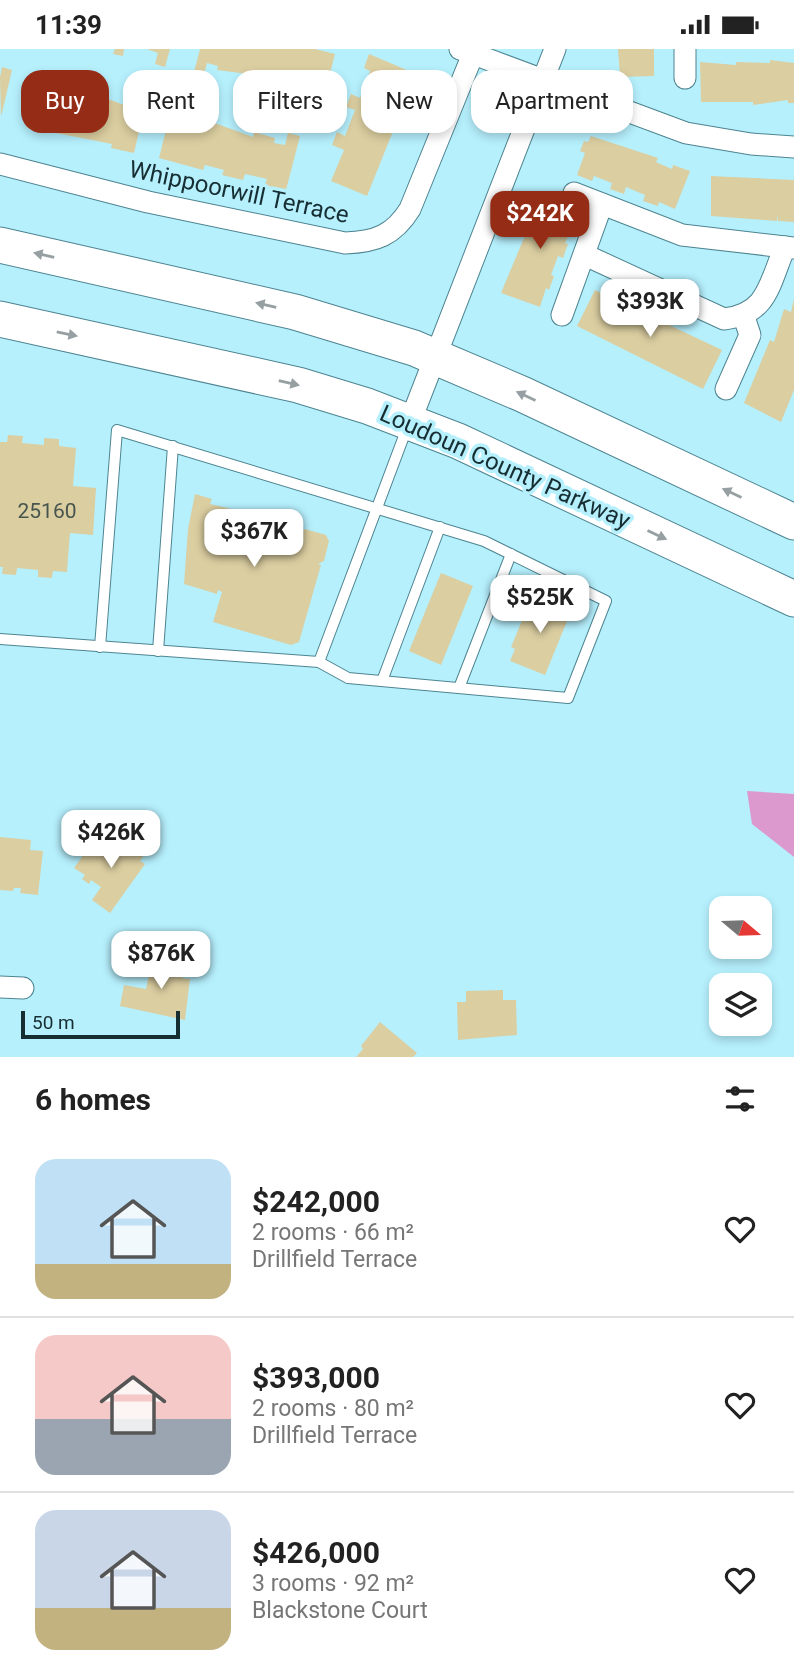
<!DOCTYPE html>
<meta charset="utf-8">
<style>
:root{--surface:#fff;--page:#f2f2f2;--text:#222;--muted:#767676;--line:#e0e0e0;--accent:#952c15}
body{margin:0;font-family:Roboto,sans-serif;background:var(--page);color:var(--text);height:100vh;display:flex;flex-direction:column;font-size:26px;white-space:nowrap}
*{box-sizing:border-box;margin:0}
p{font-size:23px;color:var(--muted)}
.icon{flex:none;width:38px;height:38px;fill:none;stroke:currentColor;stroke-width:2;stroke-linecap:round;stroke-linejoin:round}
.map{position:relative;height:1008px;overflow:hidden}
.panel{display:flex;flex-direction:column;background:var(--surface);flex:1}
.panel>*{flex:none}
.banner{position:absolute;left:21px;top:21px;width:752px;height:63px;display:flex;gap:14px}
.needle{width:46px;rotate:109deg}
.tools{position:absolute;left:709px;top:847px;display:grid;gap:14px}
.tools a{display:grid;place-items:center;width:63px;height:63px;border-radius:14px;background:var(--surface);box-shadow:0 4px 10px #0003;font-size:35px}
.scale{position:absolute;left:21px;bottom:18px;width:159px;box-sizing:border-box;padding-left:7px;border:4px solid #162d32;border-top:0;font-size:19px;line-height:24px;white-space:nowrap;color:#162d32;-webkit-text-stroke:5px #b6f0fd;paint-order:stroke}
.price{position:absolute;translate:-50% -60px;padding:0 16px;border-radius:14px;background:#fff;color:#222;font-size:23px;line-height:46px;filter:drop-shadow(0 2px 4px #0008)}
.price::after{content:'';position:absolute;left:50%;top:42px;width:21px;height:16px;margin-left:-10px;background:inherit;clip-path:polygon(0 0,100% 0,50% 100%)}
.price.selected{background:var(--accent);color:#fff}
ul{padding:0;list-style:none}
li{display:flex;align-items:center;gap:21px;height:175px;padding:0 35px}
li+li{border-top:2px solid var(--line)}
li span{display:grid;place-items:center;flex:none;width:196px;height:140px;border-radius:21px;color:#555}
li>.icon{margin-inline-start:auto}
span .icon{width:84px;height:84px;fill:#fffc;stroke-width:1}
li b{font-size:30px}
h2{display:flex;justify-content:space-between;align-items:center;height:84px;padding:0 35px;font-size:30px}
.tag{padding:0 24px;border-radius:21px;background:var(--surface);box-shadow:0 4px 10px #0003;font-size:24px;line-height:63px}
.tag.selected{background:var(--accent);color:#fff}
.status{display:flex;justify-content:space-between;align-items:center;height:49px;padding:0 35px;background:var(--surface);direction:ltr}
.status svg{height:19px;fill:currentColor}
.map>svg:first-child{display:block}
</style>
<div class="status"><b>11:39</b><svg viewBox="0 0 49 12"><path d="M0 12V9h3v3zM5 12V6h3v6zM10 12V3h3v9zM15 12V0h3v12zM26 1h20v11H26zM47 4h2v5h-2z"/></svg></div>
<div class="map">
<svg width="794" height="1008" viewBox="0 0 794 1008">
<rect width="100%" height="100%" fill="#b6f0fd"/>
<!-- forest -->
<path fill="#db99ce" d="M747,742L794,745V808L752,775Z"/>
<!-- building -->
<g fill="#dbcea1">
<path d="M115,0H124L123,7L113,5Z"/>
<path d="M147,0H170L165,18L155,15L158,4Z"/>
<path d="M200,0H315L335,5L325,44L302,38L299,49L287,46L290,34L277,31V34L258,29L256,40L245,37L248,25L217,21L218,17L207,14L204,25L194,23Z"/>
<path d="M618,0H654V27L620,28Z"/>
<path d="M369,5L416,25L367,147L331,132L344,101L332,96L337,83L345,87L355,61L346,58L351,45L360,49L370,22L364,19Z"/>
<path d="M770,11L794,14V54H788V51L753,56V53H701L700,13L736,16V13L770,14Z"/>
<path d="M2,18L12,21L1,68L0,28Z"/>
<path d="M37,27L49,29L47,39L57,41L58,37L80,42L79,46L88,48L91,38L105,41L103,48L132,59L134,49L146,52L134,104L111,99L112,95L26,78Z"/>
<path d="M172,57L181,60L179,68L210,79L212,73L253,88L254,83L275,89L274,94L285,96L288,84L300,87L286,141L265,136L267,130L245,125L243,131L222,126L224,121L205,116L203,121L159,109Z"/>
<path d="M591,87L658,109L656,113L672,120L673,116L690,122L675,160L659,153L658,157L643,152L645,146L626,138L624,145L610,140L612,134L594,127L592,132L577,126L585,104L580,102L584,92L588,93Z"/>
<path d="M711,127L794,131V173L778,172L777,165V172L711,167Z"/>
<path d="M542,146L580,162L565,194L568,195L563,209L558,207L551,226L554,227L549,241L546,239L540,258L501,244Z"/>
<path d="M595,241L722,301L703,340L577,277Z"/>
<path d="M794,250V341L781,373L744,354L770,291L774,293L784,260L791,263Z"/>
<path d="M8,386L23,387L22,394L44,396V389L59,390V397L76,399L73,437L96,439L93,486L70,484L67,523L53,522L52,529L38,528V521L17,519L16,526L2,525L3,518H0V393H7Z"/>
<path d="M195,445L212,450L210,455L288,473L285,484L298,488L305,480L326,486L329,492L324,512L318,515L321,516L299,593L291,596L213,573L222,543L218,541L217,545L184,535L188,480Z"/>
<path d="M441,524L473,537L441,616L409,602Z"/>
<path d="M537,546L572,560L545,626L510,612L515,600L511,598L526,562L530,564Z"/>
<path d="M114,786L130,798L133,793L146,803L140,812L145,815L110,864L92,851L101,838L91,831L89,835L82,830L85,826L74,819L94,791L105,798Z"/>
<path d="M0,788L31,791L30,801L43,802L38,846L20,844L21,839H14L13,842L0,841Z"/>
<path d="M153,908L185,915L182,929L190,930L185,971L120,957L124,936L146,940Z"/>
<path d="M503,941V951H516L517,986L458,991L457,953H466V942Z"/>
<path d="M380,973L417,1004L413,1008H356L363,1000L361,997Z"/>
</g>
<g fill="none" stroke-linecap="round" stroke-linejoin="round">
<!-- lane casing -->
<g stroke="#4d8490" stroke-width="12">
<g id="lane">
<path d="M0,590L319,613L407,379"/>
<path d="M100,598L117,381L484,492L606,552L568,649L348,629L319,613"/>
<path d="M158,602L173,397"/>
<path d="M382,632L440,478"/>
<path d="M459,639L511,505"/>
</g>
</g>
<!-- street casing -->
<g stroke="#4d8490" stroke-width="23">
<g id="street">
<path d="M460,0L686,84L751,95L794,98"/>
<path d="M685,29V0"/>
<path d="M0,115L148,153L345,194C376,193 394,186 410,160L475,0"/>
<path d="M574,144L682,186L785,198"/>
<path d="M585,206L724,270C768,265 769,235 785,198L794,199"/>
<path d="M562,266L602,155"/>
<path d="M726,340L750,286L744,268"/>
<path d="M410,373L555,0"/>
<path d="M0,938L23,939"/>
</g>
</g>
<!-- primary casing -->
<g stroke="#4d8490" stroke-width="37">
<g id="primary">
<path d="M0,196L295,263L414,299L522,345L794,473"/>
<path d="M0,270L298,336L367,357L458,392L794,550"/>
</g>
</g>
<!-- lane -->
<use href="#lane" stroke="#fff" stroke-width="10"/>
<!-- street -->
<use href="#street" stroke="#fff" stroke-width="21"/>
<!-- primary -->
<use href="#primary" stroke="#fff" stroke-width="35"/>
</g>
<!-- one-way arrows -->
<defs><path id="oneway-solid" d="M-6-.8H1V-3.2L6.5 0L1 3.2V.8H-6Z" transform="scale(1.75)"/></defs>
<g fill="#96a0a3">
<use href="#oneway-solid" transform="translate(44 206) rotate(-167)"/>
<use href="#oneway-solid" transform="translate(266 256) rotate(-167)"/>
<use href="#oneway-solid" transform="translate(67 285) rotate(12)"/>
<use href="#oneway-solid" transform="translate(289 334) rotate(13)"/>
<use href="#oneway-solid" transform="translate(526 347) rotate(-155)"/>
<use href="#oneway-solid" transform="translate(732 444) rotate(-155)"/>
<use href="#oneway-solid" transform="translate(657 486) rotate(25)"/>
</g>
<g text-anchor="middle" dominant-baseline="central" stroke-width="7" stroke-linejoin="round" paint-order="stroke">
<!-- number labels -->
<g font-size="21" fill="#47554e">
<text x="47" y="462">25160</text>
</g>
<!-- street labels -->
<g font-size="24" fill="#162d32" stroke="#b6f0fd">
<text transform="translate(239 143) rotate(12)">Whippoorwill Terrace</text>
<text transform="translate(505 418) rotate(24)">Loudoun County Parkway</text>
</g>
</g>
</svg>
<div class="tools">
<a><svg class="needle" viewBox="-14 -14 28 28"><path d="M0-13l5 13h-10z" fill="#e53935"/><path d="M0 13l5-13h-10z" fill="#767676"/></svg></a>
<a><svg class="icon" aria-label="layers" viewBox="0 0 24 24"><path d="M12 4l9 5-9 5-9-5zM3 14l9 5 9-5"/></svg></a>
</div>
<div class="scale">50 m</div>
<b class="price selected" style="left:540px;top:202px">$242K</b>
<b class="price" style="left:650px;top:290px">$393K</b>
<b class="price" style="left:254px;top:520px">$367K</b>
<b class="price" style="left:540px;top:586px">$525K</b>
<b class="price" style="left:111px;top:821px">$426K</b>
<b class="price" style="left:161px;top:942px">$876K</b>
<div class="banner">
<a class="tag selected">Buy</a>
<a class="tag">Rent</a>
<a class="tag">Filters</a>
<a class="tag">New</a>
<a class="tag">Apartment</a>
</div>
</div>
<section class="panel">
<h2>6 homes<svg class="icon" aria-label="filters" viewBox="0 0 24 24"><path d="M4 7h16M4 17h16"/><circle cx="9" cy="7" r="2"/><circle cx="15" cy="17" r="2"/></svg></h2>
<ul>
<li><span style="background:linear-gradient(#bfe0f5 75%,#c2b280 0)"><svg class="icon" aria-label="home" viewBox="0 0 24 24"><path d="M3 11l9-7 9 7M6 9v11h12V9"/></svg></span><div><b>$242,000</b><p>2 rooms · 66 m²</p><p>Drillfield Terrace</p></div><svg class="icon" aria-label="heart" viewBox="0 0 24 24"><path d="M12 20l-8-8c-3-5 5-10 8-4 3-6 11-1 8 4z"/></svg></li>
<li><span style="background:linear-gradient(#f6c9c9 60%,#9aa5b1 0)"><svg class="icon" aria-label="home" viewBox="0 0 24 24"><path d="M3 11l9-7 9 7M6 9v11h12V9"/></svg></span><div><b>$393,000</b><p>2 rooms · 80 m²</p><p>Drillfield Terrace</p></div><svg class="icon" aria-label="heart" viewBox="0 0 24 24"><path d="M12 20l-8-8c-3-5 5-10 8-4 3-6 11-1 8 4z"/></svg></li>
<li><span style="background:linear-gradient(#c9d6e8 70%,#c2b280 0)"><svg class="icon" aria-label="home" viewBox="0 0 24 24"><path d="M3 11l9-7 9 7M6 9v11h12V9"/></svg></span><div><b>$426,000</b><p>3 rooms · 92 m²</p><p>Blackstone Court</p></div><svg class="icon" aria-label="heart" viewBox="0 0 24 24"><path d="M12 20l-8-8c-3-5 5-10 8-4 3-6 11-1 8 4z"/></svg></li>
</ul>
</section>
